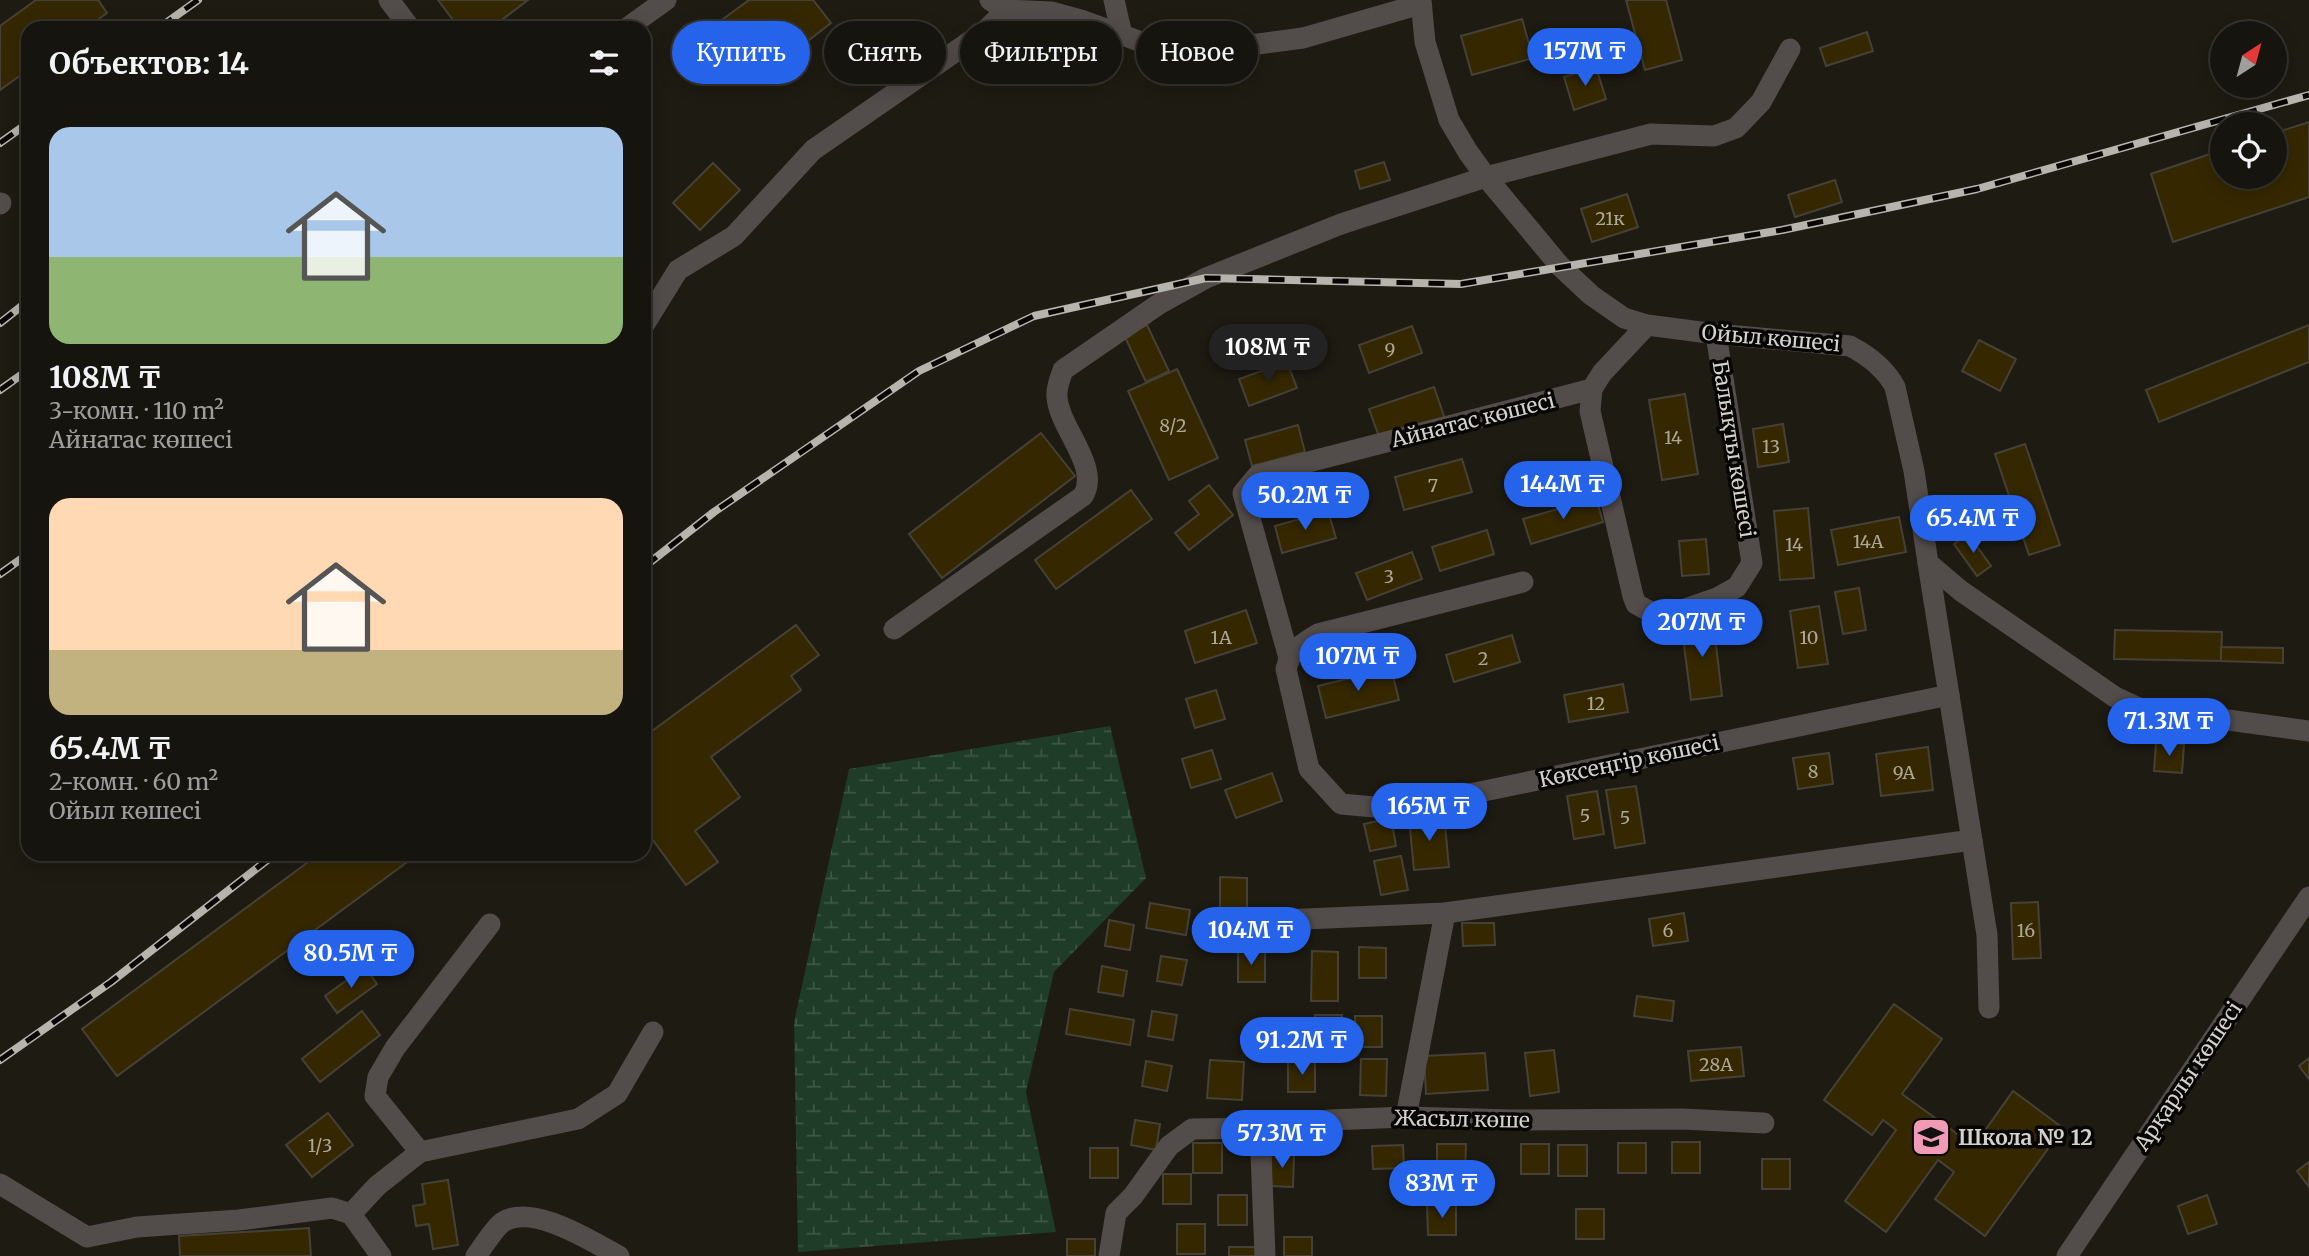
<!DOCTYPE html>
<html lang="ru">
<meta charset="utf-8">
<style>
:root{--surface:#16140e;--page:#1f1d17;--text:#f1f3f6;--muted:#9e9e9e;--line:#35332e;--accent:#2563eb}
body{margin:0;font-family:Merriweather,serif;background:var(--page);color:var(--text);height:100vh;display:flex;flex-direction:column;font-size:26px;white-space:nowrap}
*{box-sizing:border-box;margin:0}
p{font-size:23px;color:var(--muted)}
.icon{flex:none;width:38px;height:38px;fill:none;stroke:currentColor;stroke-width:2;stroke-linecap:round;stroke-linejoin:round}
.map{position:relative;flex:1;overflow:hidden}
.drawer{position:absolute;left:21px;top:21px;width:630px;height:840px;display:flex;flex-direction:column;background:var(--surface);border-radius:21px;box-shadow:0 4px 18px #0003,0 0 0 2px var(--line)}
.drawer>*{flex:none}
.banner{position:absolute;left:672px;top:21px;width:665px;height:63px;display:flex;gap:14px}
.needle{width:46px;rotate:36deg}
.fabs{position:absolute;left:2210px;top:21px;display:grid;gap:14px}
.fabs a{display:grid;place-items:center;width:77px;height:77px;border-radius:50%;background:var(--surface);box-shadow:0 4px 18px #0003,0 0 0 2px var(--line);font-size:35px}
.price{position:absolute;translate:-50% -60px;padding:0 16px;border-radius:24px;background:var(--accent);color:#fff;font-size:23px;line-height:46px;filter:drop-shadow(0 2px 4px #0008)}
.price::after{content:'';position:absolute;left:50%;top:42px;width:21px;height:16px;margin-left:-10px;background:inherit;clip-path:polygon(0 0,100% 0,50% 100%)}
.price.active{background:#222;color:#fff}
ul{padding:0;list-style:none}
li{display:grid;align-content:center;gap:14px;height:371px;padding:0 28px}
li span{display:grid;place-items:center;height:217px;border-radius:21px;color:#555}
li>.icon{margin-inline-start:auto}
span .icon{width:126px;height:126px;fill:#fffc;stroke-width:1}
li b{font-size:30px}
h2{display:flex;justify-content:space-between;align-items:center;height:84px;padding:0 28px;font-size:30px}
.pill{padding:0 24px;border-radius:32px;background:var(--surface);box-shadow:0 4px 18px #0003,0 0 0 2px var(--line);font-size:24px;line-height:63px}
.pill.active{background:var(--accent);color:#fff}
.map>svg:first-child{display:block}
</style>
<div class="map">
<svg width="2309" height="1256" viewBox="0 0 2309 1256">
<defs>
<pattern id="wetland-marsh" width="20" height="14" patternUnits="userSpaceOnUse" patternTransform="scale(1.75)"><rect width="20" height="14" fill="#1e3c27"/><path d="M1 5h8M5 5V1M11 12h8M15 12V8" fill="none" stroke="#3e5745"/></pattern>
</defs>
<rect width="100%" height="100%" fill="#1e1b12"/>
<!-- wetland -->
<path fill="url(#wetland-marsh)" d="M1110,726L1146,878L1054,972L1026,1092L1056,1232L798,1252L794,1022L849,769Z"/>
<!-- building -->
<g fill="#352801" stroke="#454137" stroke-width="2">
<path d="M36,0H98L107,13L86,28H28V70L0,90V26Z"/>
<path d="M438,0H528L491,28H459Z"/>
<path d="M749,0H813L831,23L800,47L792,37L753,66L719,22Z"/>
<path d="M1626,0H1666L1682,60L1645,70Z"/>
<path d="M1522,19L1533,58L1472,75L1461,36Z"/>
<path d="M1867,32L1873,51L1826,66L1820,48Z"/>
<path d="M1596,67L1606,99L1574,110L1564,77Z"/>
<path d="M2309,122V197L2173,242L2151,174L2222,150V177H2275V133Z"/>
<path d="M1384,162L1390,180L1360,189L1355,171Z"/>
<path d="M713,163L740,190L700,230L673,203Z"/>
<path d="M1835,180L1842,202L1795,217L1788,195Z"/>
<path d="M1627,194L1638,227L1592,242L1581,209Z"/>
<path d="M1147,325L1169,371L1146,382L1124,335Z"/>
<path d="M2309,325V362L2159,422L2146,390Z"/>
<path d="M1412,326L1422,353L1369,373L1359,345Z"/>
<path d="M1979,340L2016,359L2000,391L1962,371Z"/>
<path d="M1287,362L1297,388L1249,406L1239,379Z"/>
<path d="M1177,369L1218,458L1169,480L1128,391Z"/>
<path d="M1434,387L1445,419L1381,442L1369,409Z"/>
<path d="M1685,394L1698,474L1662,480L1649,400Z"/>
<path d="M1783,424L1789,462L1758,467L1753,429Z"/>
<path d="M1298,425L1305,452L1252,466L1245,440Z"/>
<path d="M1041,433L1075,476L942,578L909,534Z"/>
<path d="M2025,444L2060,545L2029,555L1995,454Z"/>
<path d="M1462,459L1472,492L1404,510L1395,477Z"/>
<path d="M1209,485L1233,515L1189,550L1175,533L1199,514L1189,501Z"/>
<path d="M1131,490L1152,519L1056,589L1035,560Z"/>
<path d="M1596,498L1603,522L1531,544L1523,519Z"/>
<path d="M1808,508L1814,578L1780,580L1774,511Z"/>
<path d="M1328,511L1336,538L1282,553L1275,526Z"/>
<path d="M1899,517L1906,552L1838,565L1831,530Z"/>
<path d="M1487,530L1494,554L1440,571L1432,547Z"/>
<path d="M1968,534L1991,566L1977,576L1954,544Z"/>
<path d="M1706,539L1709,574L1682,576L1679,541Z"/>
<path d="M1412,552L1422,579L1367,600L1356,573Z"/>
<path d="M1859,588L1866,630L1843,634L1835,592Z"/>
<path d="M1819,606L1828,664L1798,668L1790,611Z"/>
<path d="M1246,610L1257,643L1195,663L1185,631Z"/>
<path d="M1713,619L1722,696L1691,700L1681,622Z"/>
<path d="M796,625L819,655L791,676L801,690L711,757L740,797L695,831L718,862L686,885L644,828V737Z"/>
<path d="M2115,630L2222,632L2221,661L2114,659Z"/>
<path d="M1512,635L1520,662L1454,682L1446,655Z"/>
<path d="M2221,647L2283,648V663L2221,661Z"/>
<path d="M1391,668L1399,700L1326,718L1318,686Z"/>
<path d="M1623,684L1628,712L1569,722L1564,695Z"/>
<path d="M1216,690L1225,719L1195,728L1186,699Z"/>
<path d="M2156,742L2184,744L2182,773L2154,771Z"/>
<path d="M1928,747L1933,790L1881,796L1876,754Z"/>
<path d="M1212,750L1221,779L1191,788L1182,759Z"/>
<path d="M1829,753L1833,784L1798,789L1793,758Z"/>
<path d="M1272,773L1282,801L1236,818L1225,790Z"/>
<path d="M1636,786L1645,843L1615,848L1606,790Z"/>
<path d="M1597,791L1604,834L1574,839L1567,796Z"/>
<path d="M1444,815L1449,867L1414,870L1409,819Z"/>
<path d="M1391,818L1396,846L1370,851L1364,824Z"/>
<path d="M319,854H418L117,1076L82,1029Z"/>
<path d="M1401,856L1408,890L1381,895L1374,861Z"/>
<path d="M1220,877L1247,878V908H1220Z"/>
<path d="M2038,902L2041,958L2013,959L2011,903Z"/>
<path d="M1150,903L1190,910L1186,935L1146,928Z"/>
<path d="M1684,913L1688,941L1653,946L1649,919Z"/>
<path d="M1109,920L1134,925L1130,950L1105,946Z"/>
<path d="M1462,923H1494L1495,945L1463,946Z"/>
<path d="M1359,947L1386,948V978H1359Z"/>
<path d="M1238,951L1265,952V982H1238Z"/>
<path d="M1312,951L1338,952V1001H1311Z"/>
<path d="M1161,956L1187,960L1182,985L1157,981Z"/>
<path d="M1102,966L1127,971L1123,996L1098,992Z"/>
<path d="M365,967L377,984L337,1013L325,996Z"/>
<path d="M1637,996L1674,1001L1672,1021L1634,1016Z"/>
<path d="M1894,1004L1942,1039L1902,1094L1974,1146L2013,1091L2063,1128L1985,1236L1935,1199L1954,1172L1938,1160L1886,1232L1845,1201L1896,1130L1883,1120L1872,1135L1824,1100Z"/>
<path d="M1070,1009L1134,1020L1130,1045L1066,1034Z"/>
<path d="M362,1011L380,1035L320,1082L302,1059Z"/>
<path d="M1152,1011L1177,1015L1173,1040L1148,1036Z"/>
<rect x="1315" y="1015" width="27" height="31"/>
<rect x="1355" y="1016" width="27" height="31"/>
<path d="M1741,1047L1744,1076L1691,1081L1688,1051Z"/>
<path d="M1554,1050L1559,1092L1530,1096L1525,1053Z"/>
<path d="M1485,1053L1488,1090L1426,1094L1424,1056Z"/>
<path d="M2309,1058V1079L2299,1066Z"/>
<path d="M1361,1059H1387L1386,1096L1360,1095Z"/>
<path d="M1210,1060L1244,1062L1242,1100L1207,1098Z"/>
<path d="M1146,1061L1172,1066L1167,1091L1142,1086Z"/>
<rect x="1288" y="1062" width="27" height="30"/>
<path d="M328,1113L353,1145L312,1177L286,1145Z"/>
<path d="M1135,1120L1160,1124L1156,1150L1131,1145Z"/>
<rect x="1672" y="1142" width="28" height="31"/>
<rect x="1193" y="1143" width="29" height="30"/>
<rect x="1618" y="1143" width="28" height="30"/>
<path d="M1437,1144H1466L1465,1174H1437Z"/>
<rect x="1521" y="1144" width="28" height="30"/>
<path d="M1403,1145L1404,1168L1373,1169L1372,1146Z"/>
<rect x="1558" y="1145" width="29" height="31"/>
<rect x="1090" y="1148" width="28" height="30"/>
<path d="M1271,1154H1294L1293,1187L1270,1186Z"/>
<rect x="1762" y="1159" width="28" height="30"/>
<path d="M2309,1162V1187L2297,1171Z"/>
<rect x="1163" y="1174" width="28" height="30"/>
<path d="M448,1180L458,1245L433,1249L429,1224L416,1226L413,1206L425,1204L422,1184Z"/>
<rect x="1218" y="1195" width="29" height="30"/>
<path d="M2207,1195L2217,1224L2188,1234L2178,1206Z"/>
<path d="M1427,1205H1456V1235H1428Z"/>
<rect x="1576" y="1209" width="28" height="30"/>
<rect x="1177" y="1224" width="28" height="30"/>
<path d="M309,1228L311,1256H180L179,1236Z"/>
<rect x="1284" y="1237" width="28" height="19"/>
<rect x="1067" y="1239" width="28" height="17"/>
<rect x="1229" y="1247" width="29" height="9"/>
</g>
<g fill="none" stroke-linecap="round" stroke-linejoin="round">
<!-- minor -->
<g stroke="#524c4b" stroke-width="21">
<path d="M389,0L410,28"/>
<path d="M990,0L1006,10L1051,12L1084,21L1155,47L1206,51L1303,38L1421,4"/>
<path d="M1114,0L1122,35"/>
<path d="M1421,0L1425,42L1449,120L1468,152L1486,177L1560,266L1591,295L1624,318L1647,325L1716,334L1850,346C1869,356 1885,368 1895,387L1914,471L1928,563L1961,591L2115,697L2139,708L2309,731"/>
<path d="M627,28L666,0"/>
<path d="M0,204L1,203"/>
<path d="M644,325L678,270L734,236L813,150L985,31L1006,10"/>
<path d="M1647,325L1602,373L1592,389L1590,411L1633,596L1636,604L1651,612L1674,613L1717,598L1737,587L1752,563L1716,334"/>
<path d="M1928,563L1987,935L1989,1008"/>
<path d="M1523,582L1318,634C1301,644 1291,650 1286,669L1309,769L1341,804L1397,809L1949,695"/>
<path d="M894,629L1083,496C1101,467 1059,428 1057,397C1056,387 1060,379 1063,370L1159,304L1206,278L1341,224L1486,177L1651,134L1714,136L1736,128L1761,102L1790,49"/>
<path d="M1289,658L1243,493L1258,475L1592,389"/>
<path d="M1214,923L1445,913L1972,840"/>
<path d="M1406,1117L1445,913"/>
<path d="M1260,1128L1265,1256"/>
<path d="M420,1152L375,1096L378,1077L395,1048L490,924"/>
<path d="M0,1184L87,1237L137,1227L239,1220L332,1208L351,1214L381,1256"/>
<path d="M351,1214L377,1186L420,1152L578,1119L617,1094L653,1032"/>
<path d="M476,1256C482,1248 495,1227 503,1222C533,1203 592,1242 619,1256"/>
<path d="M1109,1256L1116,1213L1133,1196L1169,1146L1192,1129L1260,1128L1330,1120L1406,1117L1511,1120L1682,1119L1764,1123"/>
<path d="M2067,1256L2309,897"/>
</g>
<!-- rail casing -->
<g stroke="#b6b4ad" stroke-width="8">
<g id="rail">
<path d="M159,28L198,0"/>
<path d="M0,143L28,123"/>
<path d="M0,323L28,301"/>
<path d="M0,390L28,370"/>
<path d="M644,567L714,512L919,371L1034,316L1206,278L1461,284L1782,230L1977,189L2309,95"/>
<path d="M0,574L28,554"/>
<path d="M0,1060L111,982L275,854"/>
</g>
</g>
<!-- rail -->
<use href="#rail" stroke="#070604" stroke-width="5" stroke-dasharray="16" stroke-linecap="butt"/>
</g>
<!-- icons -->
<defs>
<g id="school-square" transform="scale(2.0125)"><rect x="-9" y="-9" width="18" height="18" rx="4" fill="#f09ab5" stroke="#070604"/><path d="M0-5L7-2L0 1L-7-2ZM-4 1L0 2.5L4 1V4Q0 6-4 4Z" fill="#111"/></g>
</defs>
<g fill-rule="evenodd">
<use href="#school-square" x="1931" y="1137"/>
</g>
<g text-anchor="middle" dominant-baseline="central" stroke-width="7" stroke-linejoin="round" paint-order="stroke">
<!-- number labels -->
<g font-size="18" fill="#aca798">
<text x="1610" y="218">21к</text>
<text x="1390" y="349">9</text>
<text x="1173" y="425">8/2</text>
<text x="1673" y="437">14</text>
<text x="1771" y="446">13</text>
<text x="1433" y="485">7</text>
<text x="1868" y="541">14А</text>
<text x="1794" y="544">14</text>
<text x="1389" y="576">3</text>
<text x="1221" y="637">1А</text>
<text x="1809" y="637">10</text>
<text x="1483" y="658">2</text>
<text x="1596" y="703">12</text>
<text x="1813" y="771">8</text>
<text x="1904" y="772">9А</text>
<text x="1585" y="815">5</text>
<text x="1625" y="817">5</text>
<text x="1668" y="930">6</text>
<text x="2026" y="930">16</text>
<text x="1716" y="1064">28А</text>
<text x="320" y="1145">1/3</text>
</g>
<!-- street labels -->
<g font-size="21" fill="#d3d1cb" stroke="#070604">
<text transform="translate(1771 338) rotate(5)">Ойыл көшесі</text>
<text transform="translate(1473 420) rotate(-14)">Айнатас көшесі</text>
<text transform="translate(1734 449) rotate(81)">Балықты көшесі</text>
<text transform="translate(1629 761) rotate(-12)">Көксеңгір көшесі</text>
<text transform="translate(2188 1076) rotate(-56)">Арқарлы көшесі</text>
<text transform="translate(1462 1119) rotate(1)">Жасыл көше</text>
</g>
<!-- poi labels -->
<g font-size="21" font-weight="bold" fill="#d3d1cb" stroke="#070604" text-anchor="start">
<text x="1958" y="1137">Школа № 12</text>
</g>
</g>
</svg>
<div class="fabs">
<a><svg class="needle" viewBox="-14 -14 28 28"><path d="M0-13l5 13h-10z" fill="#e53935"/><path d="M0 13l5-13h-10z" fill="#9e9e9e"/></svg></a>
<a><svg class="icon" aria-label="locate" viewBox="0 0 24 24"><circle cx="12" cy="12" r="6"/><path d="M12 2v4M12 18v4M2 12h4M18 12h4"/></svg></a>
</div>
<b class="price" style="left:1585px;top:88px">157M ₸</b>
<b class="price active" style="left:1268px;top:384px">108M ₸</b>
<b class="price" style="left:1563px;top:521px">144M ₸</b>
<b class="price" style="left:1305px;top:532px">50.2M ₸</b>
<b class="price" style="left:1973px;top:555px">65.4M ₸</b>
<b class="price" style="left:1702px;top:659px">207M ₸</b>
<b class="price" style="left:1358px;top:693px">107M ₸</b>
<b class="price" style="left:2169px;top:758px">71.3M ₸</b>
<b class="price" style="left:1429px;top:843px">165M ₸</b>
<b class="price" style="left:1251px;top:967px">104M ₸</b>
<b class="price" style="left:351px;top:990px">80.5M ₸</b>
<b class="price" style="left:1302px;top:1077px">91.2M ₸</b>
<b class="price" style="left:1282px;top:1170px">57.3M ₸</b>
<b class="price" style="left:1442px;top:1220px">83M ₸</b>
<div class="banner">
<a class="pill active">Купить</a>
<a class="pill">Снять</a>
<a class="pill">Фильтры</a>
<a class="pill">Новое</a>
</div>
<section class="drawer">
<h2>Объектов: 14<svg class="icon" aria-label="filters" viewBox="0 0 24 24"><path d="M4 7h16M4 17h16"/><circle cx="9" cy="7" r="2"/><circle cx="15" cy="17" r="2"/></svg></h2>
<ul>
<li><span style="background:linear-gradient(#a9c7e8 60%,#8fb573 0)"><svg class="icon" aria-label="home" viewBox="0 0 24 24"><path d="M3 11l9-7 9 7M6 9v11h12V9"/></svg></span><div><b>108M ₸</b><p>3-комн. · 110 m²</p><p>Айнатас көшесі</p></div></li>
<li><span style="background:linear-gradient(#ffd9b3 70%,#c2b280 0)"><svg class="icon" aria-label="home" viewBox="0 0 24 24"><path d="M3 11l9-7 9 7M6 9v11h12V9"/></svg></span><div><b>65.4M ₸</b><p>2-комн. · 60 m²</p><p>Ойыл көшесі</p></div></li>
</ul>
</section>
</div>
